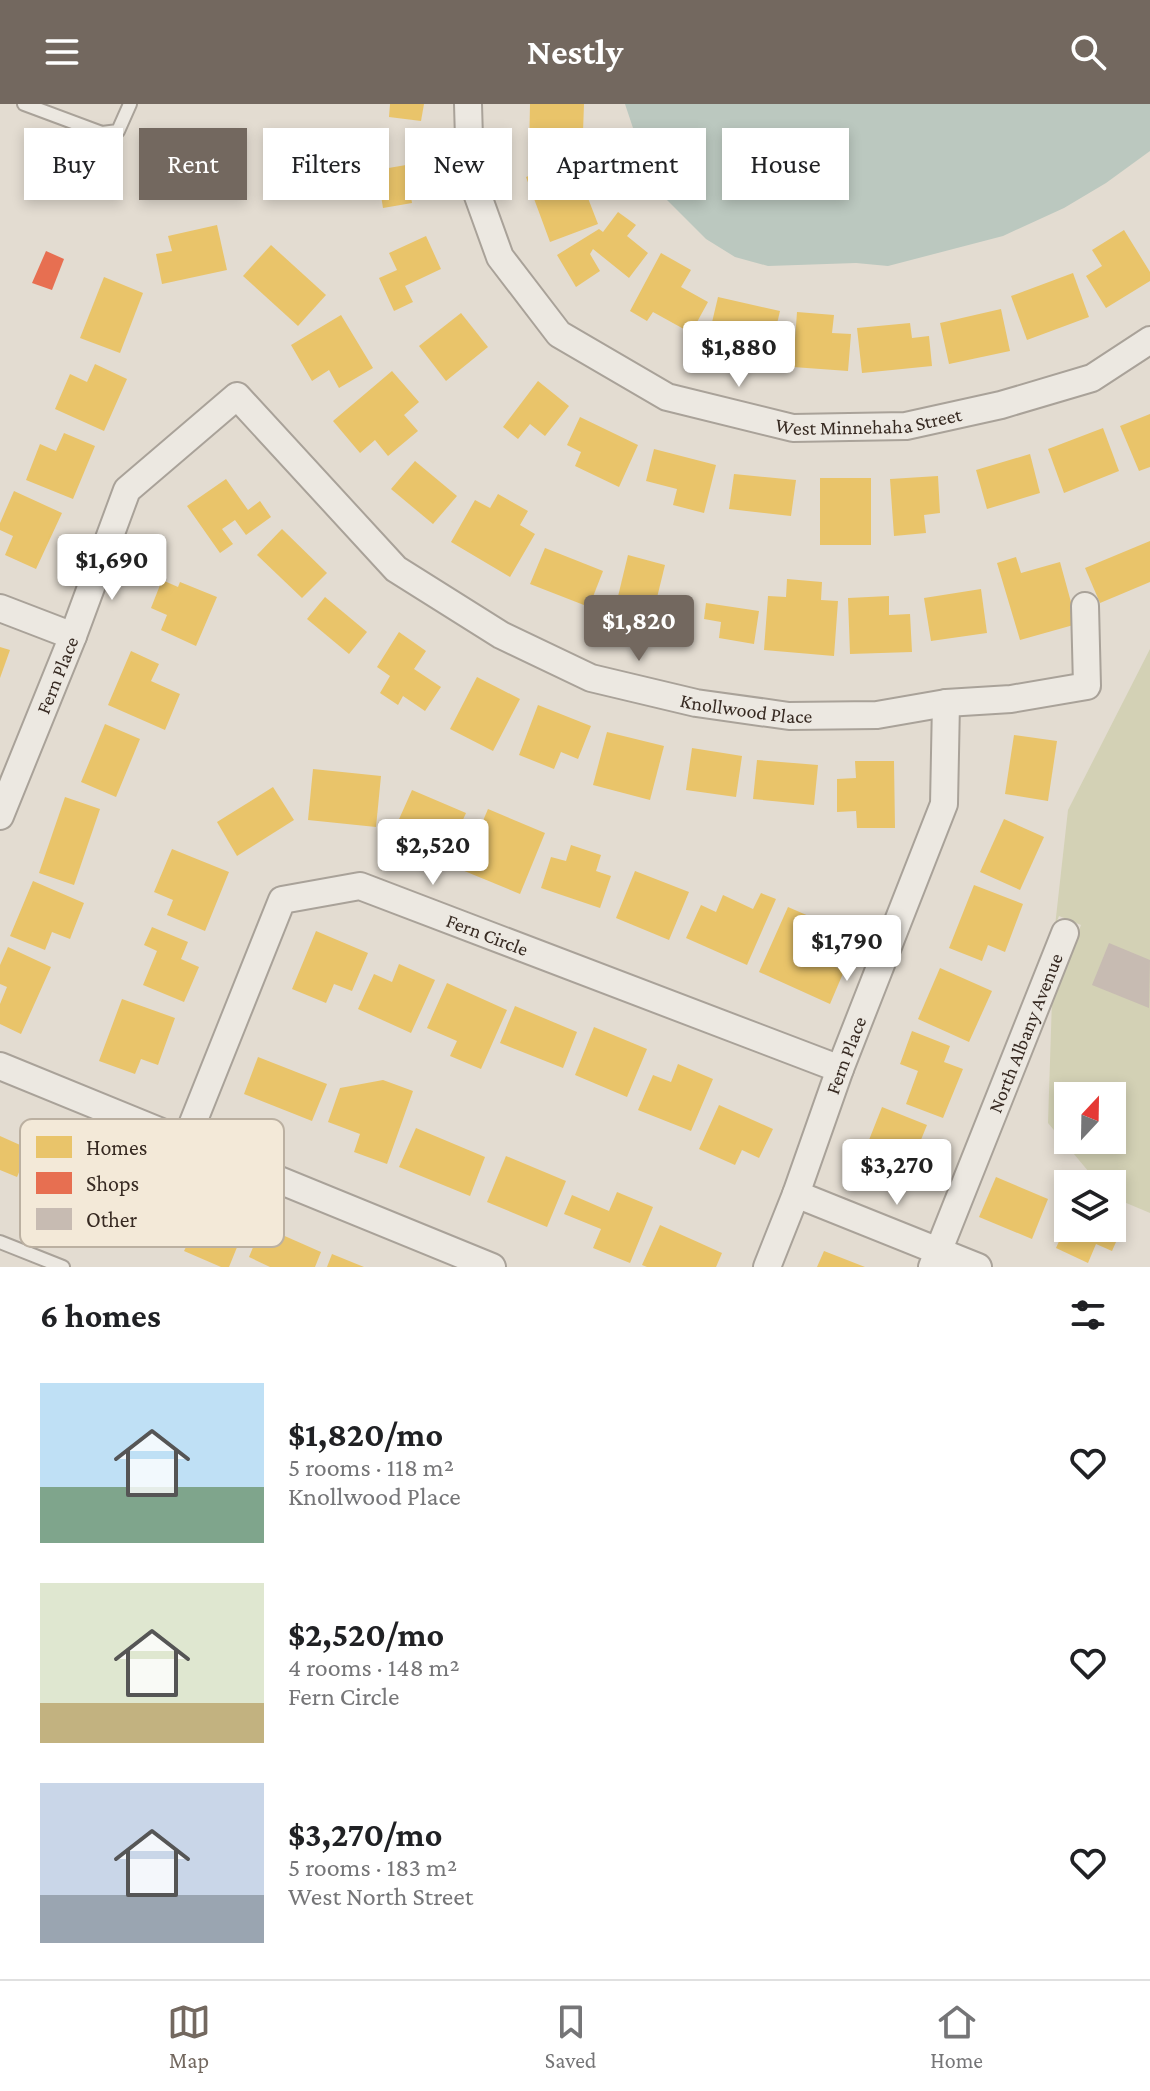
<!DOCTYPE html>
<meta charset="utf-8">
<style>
:root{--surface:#fff;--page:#f2f2f2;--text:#202124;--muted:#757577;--line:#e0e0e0;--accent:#73685f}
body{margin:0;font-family:"Crimson Pro",serif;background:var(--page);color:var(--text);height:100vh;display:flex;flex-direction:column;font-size:30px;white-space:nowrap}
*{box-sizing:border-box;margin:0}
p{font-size:26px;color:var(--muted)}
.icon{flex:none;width:44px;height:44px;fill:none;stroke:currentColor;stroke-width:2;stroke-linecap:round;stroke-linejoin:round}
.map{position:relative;height:1163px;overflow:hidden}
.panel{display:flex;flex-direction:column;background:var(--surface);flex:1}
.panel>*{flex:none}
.guide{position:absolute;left:24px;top:24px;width:1102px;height:72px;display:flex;gap:16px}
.needle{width:52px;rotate:22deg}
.buttons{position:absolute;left:1054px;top:978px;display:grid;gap:16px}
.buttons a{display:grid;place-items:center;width:72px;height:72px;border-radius:0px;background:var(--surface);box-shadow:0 4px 12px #0003;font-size:40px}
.price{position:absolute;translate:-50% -68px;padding:0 18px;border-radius:8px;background:#fff;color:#222;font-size:26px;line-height:52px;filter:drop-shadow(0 2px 4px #0008)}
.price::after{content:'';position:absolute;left:50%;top:48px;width:24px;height:18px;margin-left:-12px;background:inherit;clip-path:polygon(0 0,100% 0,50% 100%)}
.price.active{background:var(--accent);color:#fff}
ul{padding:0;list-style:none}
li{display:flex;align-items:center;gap:24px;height:200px;padding:0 40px}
li span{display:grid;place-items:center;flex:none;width:224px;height:160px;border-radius:0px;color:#555}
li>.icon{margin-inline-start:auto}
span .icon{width:96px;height:96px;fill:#fffc;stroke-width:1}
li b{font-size:34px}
h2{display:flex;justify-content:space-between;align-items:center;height:96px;padding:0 40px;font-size:34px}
.chip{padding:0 28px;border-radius:0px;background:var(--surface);box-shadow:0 4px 12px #0003;font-size:28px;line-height:72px}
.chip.active{background:var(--accent);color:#fff}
header{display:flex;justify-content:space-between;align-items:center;height:104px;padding:0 40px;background:var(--accent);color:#fff;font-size:36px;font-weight:700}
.tabs{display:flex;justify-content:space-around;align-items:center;height:112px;border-top:2px solid var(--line);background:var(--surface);font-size:22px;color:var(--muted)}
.tabs a{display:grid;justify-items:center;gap:4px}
.tabs .active{color:var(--accent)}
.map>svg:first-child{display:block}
</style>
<header><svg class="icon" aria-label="menu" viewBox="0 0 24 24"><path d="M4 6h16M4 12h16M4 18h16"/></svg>Nestly<svg class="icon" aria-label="search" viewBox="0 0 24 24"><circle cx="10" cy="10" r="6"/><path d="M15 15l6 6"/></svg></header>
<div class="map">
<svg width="1150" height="1163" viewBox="0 0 1150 1163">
<rect width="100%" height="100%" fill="#e3dcd1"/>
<!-- green -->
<path fill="#d3d1b5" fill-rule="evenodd" d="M1150,545V1109L1112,1093V1080H1099L1048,1019L1052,896L1081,821L1059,812L1055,822L1068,706ZM1068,992H1112V1036H1068Z"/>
<!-- water -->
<path fill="#bbc8bf" d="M625,0H1150V47L1106,79L1064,104L1003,132L888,162L856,159L768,162L735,153L706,135L652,81Z"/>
<!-- homes -->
<g fill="#e9c46a">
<path d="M390,0H424L421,17L389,13Z"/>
<path d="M530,0H584L583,28H565V48L529,47Z"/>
<path d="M588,49L595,65L579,71L598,120L550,138L526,73Z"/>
<path d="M406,61L412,99L383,104L377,66Z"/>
<path d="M618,108L636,121L627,132L648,149L629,174L593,145L590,150L600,167L576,183L557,151L599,125L603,128Z"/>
<path d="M217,121L227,166L162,180L156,150L172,147L168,132Z"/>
<path d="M1124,126L1150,168V177L1106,204L1086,172L1102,162L1092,146Z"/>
<path d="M426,132L441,165L405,182L413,198L394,207L379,174L397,166L389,149Z"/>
<path d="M271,141L326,191L298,222L243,172Z"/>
<path d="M661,149L691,166L681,183L708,198L691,229L653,208L647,217L630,207Z"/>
<path d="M1073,169L1089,213L1027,236L1011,192Z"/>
<path d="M104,173L143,189L120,249L80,234Z"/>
<path d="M718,193L780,207L767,262L705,248Z"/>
<path d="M1001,205L1010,247L949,260L940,219Z"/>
<path d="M797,208L834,211L832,229L851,230L848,267L793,263Z"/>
<path d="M461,209L488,243L446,277L419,242Z"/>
<path d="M341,211L373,264L339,284L329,266L312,277L291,241Z"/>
<path d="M910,219L912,234L929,232L932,262L862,269L857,224Z"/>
<path d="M95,260L127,275L104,327L55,305L70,270L87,278Z"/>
<path d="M392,267L419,298L404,311L418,327L388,352L375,336L360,349L333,317Z"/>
<path d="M538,277L569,302L545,332L530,320L518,335L503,323Z"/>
<path d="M1150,310V363L1139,367L1120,322Z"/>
<path d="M580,313L638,341L619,383L575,362L581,348L567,341Z"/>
<path d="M1103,324L1119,367L1064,389L1048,345Z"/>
<path d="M64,329L95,342L73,395L26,376L40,340L56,347Z"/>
<path d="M654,345L716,361L704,409L673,401L677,385L646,377Z"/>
<path d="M1030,350L1040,389L987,405L976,366Z"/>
<path d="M415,357L457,392L433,420L391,385Z"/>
<path d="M734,370L796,376L791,412L729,405Z"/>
<path d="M938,372L940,409L924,411L926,429L894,432L890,375Z"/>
<rect x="820" y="374" width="51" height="67"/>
<path d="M226,375L248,406L260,397L271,413L246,431L235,416L222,425L233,440L220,449L187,402Z"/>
<path d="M14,387L62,409L36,465L5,451L13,432L0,426V419Z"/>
<path d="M498,390L528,407L520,421L535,430L510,473L451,438L475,396L490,404Z"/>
<path d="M282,425L327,469L302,494L257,451Z"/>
<path d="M1150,437V478L1100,499L1085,464Z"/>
<path d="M545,444L603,467L589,503L530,480Z"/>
<path d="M628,451L665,461L650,522L613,513Z"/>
<path d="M1016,453L1021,469L1060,458L1077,520L1020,536L997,459Z"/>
<path d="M787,475L822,478L821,496L838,497L834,552L764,546L768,492L786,493Z"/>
<path d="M162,476L178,483L180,478L217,493L196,542L161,526L167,511L151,504Z"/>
<path d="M981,485L987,529L931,537L924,494Z"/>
<path d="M889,492V511L910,510L912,548L850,550L848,494Z"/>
<path d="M325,493L367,528L349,550L307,515Z"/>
<path d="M706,499L759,507L754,540L719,534L721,518L704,515Z"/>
<path d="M399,528L426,547L414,565L441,583L425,607L403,592L398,601L380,589L390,572L377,563Z"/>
<path d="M0,543L10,546L0,574Z"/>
<path d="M131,547L159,560L151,577L180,590L165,626L108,601Z"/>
<path d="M477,573L520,595L493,647L450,625Z"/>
<path d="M538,601L591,622L578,655L561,648L554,665L519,651Z"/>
<path d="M105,620L140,635L116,693L81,678Z"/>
<path d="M607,628L664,642L650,696L593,681Z"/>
<path d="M1014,631L1057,637L1048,697L1005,690Z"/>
<path d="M692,644L742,652L736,693L686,686Z"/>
<path d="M757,656L818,661L814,701L753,695Z"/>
<path d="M855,657H894L895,724H857L856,707L837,708V675L856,674Z"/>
<path d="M313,665L381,672L376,723L308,716Z"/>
<path d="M273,683L294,716L237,752L217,718Z"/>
<path d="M412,686L466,709L441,764L406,748L414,730L396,722Z"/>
<path d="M65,693L100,705L74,781L39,769Z"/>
<path d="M488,705L545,729L520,790L462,766Z"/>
<path d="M1004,715L1044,733L1020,786L980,768Z"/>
<path d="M571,741L601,751L596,767L611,772L600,804L541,784L551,753L566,757Z"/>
<path d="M172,745L229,768L205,827L167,811L173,796L154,788Z"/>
<path d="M635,767L689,788L669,836L616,814Z"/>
<path d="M33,777L84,799L70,835L52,828L45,846L10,832Z"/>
<path d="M974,781L1023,800L1005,848L988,841L982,857L949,844Z"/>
<path d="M761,789L776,795L747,861L686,834L701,801L716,808L723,791L753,805Z"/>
<path d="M788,803L841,826L827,859L844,867L830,900L759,868Z"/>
<path d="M152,823L188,838L181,855L199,863L184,898L143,881L157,847L144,841Z"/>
<path d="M316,827L368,849L352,887L334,880L326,899L292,885Z"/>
<path d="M8,843L51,863L21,930L0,920V900L7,883L0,880V861Z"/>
<path d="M399,860L435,876L411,929L358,905L374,870L392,878Z"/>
<path d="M940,864L992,887L969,938L918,915Z"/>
<path d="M447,879L507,906L481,965L450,952L457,937L427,924Z"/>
<path d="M122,895L175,914L158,961L141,955L135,970L99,957Z"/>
<path d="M515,902L577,928L563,964L500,939Z"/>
<path d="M594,923L647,945L627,993L575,971Z"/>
<path d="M912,927L950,942L944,958L963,965L943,1014L906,1000L918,967L900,960Z"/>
<path d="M258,953L327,980L312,1017L244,990Z"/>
<path d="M678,960L713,975L691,1027L638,1006L653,971L671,978Z"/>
<path d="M383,976L413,987L387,1060L354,1048L360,1030L328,1018L340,984Z"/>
<path d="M719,1001L773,1025L759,1054L742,1046L735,1061L699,1045Z"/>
<path d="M882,1003L927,1021L901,1085L872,1074L884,1042L869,1036Z"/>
<path d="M416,1024L485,1053L470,1092L399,1063Z"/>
<path d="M0,1032L29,1045L17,1073L0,1066Z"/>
<path d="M506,1052L566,1077L547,1123L487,1098Z"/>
<path d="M996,1073L1048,1095L1032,1135L979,1113Z"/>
<path d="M617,1088L653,1103L630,1159L593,1144L601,1125L564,1110L572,1091L609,1107Z"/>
<path d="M188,1097L246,1121L229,1163H221L184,1147L191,1133L176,1126Z"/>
<path d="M660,1121L722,1149L716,1163H647L642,1161Z"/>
<path d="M262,1122L321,1148L315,1163H270L249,1153Z"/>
<path d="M1084,1124H1109L1120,1129L1112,1147L1096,1140L1088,1159L1056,1144L1064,1126L1080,1133Z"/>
<path d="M824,1147L865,1163H817Z"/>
<path d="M332,1150L364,1163H327Z"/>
</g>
<!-- shops -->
<path fill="#e76f51" d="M46,147L64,155L52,186L32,179Z"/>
<!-- building -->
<path fill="#c7bbb2" d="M1109,839L1150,856L1149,904L1092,881Z"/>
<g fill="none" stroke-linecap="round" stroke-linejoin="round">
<!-- lane casing -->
<g stroke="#a9a299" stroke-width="16">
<g id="lane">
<path d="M24,0L102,29L118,27L130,0"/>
<path d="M0,1138L63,1163"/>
</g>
</g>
<!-- street casing -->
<g stroke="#a9a299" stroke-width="30">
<g id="street">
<path id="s1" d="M468,0L470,70L500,153L559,230L667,293L793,324L906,322L1001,301L1092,274L1150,236"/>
<path d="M0,504L73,532"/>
<path id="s2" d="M0,712L73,532L127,386L237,292L396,465L501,531L591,574L696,599L789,612L877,611L946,599L1011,595L1087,582L1085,502"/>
<path d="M0,962L492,1163"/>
<path id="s3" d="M186,1036L282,796L360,782L840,965"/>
<path d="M796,1090L978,1163"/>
<path id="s4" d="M767,1163L796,1090L840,965L944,700L946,599"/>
<path id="s5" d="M932,1163L1065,829"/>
</g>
</g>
<!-- lane -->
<use href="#lane" stroke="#ece8e1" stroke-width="12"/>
<!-- street -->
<use href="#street" stroke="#ece8e1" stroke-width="26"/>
</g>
<g text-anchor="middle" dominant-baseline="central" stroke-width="8" stroke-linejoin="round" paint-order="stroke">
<!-- street labels -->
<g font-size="20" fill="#372a22" stroke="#f3e9d8">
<text stroke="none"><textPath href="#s1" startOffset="586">West Minnehaha Street</textPath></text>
<text stroke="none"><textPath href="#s2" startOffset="152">Fern Place</textPath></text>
<text stroke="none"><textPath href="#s2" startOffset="1112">Knollwood Place</textPath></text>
<text stroke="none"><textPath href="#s3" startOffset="474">Fern Circle</textPath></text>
<text stroke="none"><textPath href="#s5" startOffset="252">North Albany Avenue</textPath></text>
<text stroke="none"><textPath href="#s4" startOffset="226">Fern Place</textPath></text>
</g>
</g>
<!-- legend -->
<rect x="20" y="1015" width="264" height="128" rx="12" fill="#f3e9d8" stroke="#bbb0a1" stroke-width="2"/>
<rect x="36" y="1032" width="36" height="22" fill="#e9c46a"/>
<rect x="36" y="1068" width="36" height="22" fill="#e76f51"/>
<rect x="36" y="1104" width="36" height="22" fill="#c7bbb2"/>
<g font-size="22" fill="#372a22">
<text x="86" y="1051">Homes</text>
<text x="86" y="1087">Shops</text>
<text x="86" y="1123">Other</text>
</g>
</svg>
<div class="buttons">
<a><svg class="needle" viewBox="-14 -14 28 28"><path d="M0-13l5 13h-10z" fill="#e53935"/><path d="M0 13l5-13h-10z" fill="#757577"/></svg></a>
<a><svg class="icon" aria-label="layers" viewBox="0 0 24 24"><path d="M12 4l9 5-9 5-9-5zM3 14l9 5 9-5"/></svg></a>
</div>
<b class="price" style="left:739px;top:285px">$1,880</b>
<b class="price" style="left:112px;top:498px">$1,690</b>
<b class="price active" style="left:639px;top:559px">$1,820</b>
<b class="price" style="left:433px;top:783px">$2,520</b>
<b class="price" style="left:847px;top:879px">$1,790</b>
<b class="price" style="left:897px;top:1103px">$3,270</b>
<div class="guide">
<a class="chip">Buy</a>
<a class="chip active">Rent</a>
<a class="chip">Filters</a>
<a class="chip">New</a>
<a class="chip">Apartment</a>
<a class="chip">House</a>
</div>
</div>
<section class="panel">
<h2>6 homes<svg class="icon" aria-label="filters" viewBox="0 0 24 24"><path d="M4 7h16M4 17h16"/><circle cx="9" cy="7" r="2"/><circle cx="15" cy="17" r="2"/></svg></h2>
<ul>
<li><span style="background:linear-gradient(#bfe0f5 65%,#7fa58c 0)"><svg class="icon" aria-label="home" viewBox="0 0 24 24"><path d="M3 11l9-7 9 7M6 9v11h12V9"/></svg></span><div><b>$1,820/mo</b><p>5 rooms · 118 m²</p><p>Knollwood Place</p></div><svg class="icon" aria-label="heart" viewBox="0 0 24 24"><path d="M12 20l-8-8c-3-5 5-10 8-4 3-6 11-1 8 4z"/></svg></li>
<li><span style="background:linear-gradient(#dfe7d0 75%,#c2b280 0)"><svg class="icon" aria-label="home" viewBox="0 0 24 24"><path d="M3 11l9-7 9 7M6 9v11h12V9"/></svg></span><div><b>$2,520/mo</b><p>4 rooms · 148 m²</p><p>Fern Circle</p></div><svg class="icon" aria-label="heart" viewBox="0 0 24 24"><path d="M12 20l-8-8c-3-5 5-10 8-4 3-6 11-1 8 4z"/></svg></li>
<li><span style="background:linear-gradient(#c9d6e8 70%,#9aa5b1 0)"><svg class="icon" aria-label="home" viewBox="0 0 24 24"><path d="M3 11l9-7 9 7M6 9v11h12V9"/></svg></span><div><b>$3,270/mo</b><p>5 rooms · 183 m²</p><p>West North Street</p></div><svg class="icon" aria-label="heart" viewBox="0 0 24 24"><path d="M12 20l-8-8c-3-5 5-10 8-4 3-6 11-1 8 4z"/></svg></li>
</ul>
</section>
<nav class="tabs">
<a class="active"><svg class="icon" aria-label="map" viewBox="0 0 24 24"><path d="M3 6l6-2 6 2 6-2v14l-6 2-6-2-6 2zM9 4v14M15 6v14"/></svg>Map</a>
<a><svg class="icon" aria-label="saved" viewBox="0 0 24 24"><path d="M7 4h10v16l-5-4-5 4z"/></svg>Saved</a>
<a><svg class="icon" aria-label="home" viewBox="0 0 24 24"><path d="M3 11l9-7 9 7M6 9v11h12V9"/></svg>Home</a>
</nav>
